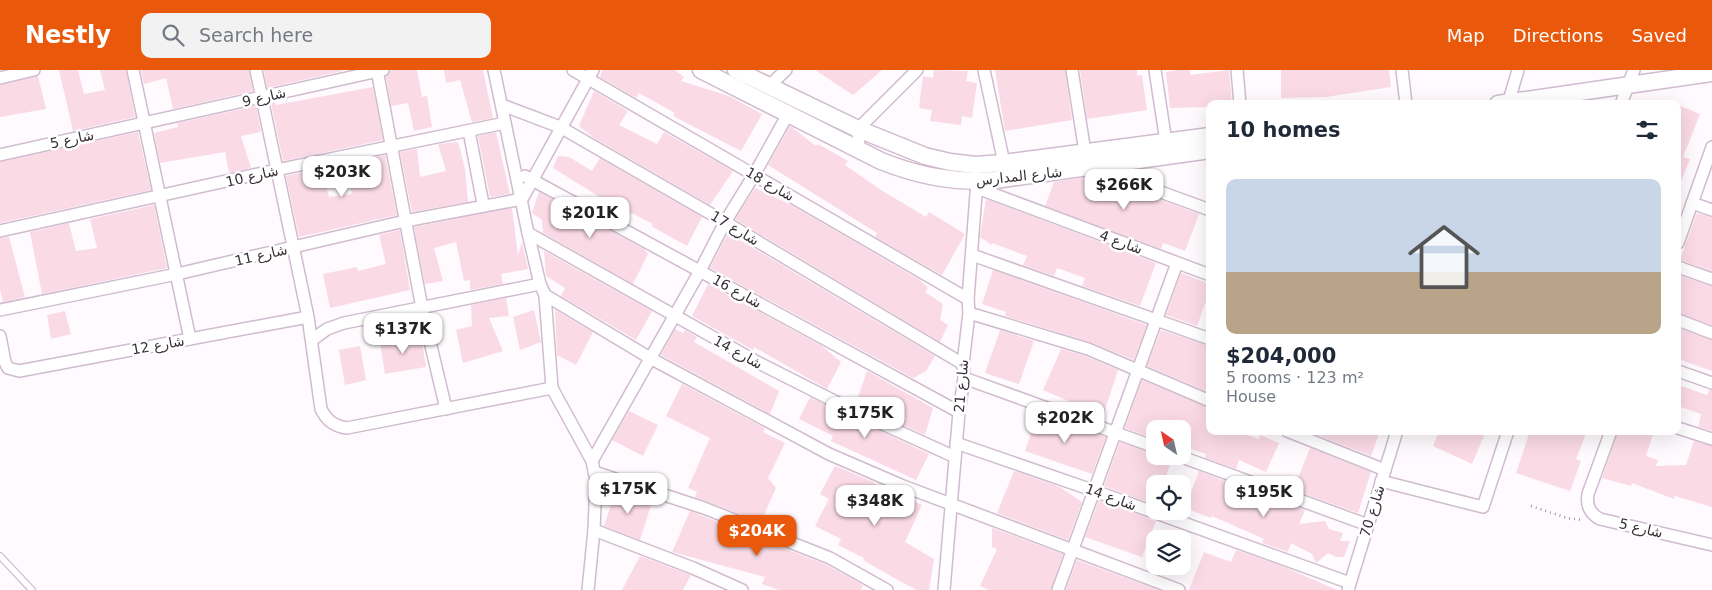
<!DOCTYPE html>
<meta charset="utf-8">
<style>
:root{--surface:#fff;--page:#f2f2f3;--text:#1f2937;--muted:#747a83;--line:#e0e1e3;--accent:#ea580c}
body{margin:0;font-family:"DejaVu Sans","Noto Sans Arabic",sans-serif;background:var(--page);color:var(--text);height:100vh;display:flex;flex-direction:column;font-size:19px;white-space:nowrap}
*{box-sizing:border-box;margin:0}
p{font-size:16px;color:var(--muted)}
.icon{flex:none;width:28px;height:28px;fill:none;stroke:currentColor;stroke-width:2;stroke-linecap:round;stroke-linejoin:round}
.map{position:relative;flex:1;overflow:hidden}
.sheet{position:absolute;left:1206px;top:30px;width:475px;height:335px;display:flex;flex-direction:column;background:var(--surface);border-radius:10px;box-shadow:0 5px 20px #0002}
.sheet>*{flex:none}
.needle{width:32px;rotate:326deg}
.controls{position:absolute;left:1146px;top:350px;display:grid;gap:10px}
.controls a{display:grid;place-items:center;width:45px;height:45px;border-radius:10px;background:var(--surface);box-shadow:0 5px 20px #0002;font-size:25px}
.price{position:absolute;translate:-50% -42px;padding:0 11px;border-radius:10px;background:#fff;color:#222;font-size:16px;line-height:32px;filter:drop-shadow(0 1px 2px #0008)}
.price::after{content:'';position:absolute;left:50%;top:30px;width:15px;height:11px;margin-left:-8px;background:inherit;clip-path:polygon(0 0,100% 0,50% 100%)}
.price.current{background:var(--accent);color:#fff}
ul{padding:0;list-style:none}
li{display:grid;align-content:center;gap:10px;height:265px;padding:0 20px}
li+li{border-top:1px solid var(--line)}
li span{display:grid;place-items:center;height:155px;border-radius:10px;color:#555}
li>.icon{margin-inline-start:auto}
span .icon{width:90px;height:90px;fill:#fffc;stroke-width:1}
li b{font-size:21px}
h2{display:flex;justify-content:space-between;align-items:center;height:60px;padding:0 20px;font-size:21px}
header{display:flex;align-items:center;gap:30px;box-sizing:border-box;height:70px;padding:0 25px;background:var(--accent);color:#fff}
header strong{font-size:24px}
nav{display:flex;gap:28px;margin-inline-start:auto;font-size:18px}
.search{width:350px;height:45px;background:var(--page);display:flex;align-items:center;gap:12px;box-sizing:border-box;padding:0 18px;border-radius:10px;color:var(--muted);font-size:19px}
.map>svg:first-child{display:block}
</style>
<header>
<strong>Nestly</strong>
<div class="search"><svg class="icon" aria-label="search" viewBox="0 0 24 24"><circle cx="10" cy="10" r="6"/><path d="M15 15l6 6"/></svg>Search here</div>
<nav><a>Map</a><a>Directions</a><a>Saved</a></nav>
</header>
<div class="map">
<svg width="1712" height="520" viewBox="0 0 1712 520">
<rect width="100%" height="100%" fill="#fefafe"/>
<!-- building -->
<g fill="#fadae5">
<path d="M59,0H78L84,24L105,20L100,0H126L135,47L73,61Z"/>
<path d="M141,0H249L253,21L173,39L166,8L144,14Z"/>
<path d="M264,0H342V1L267,18Z"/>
<path d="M390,0H417L422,27L427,26L432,57L414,61L408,33L391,36L386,7Z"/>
<path d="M444,0H483L493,48L472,52L460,10L446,13Z"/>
<path d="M602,0H675L684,7L681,11L729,26L762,44L741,81L673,46L675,43L639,23L636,28L600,7Z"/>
<path d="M815,0H882L853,25Z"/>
<path d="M934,0L968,1L966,11L977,13L972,48L962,46L961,55L930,51L932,40L919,38L923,6L933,8Z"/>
<path d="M995,0H1065L1072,50L1005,61Z"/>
<path d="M1080,0H1137V6L1142,5L1147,40L1087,49Z"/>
<path d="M1176,0H1190V5L1229,0L1232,34H1210V37L1170,38L1166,2Z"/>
<path d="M1281,0H1389L1391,17L1326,27L1281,28Z"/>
<path d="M38,6L46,39L0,47V15Z"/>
<path d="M373,17L383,70L283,91L271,33L275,32L276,35Z"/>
<path d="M594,21L628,41L619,55L657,74L664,62L733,101L710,135L594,68L579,56Z"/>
<path d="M1678,35L1700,44L1683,87L1690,89L1678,118Z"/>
<path d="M256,36L261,62L241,66L251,98L229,103L225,82L160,93L154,63L178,57L177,53Z"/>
<path d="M790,56L816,76L818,74L848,91L845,95L881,120L926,147L929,142L965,164L942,205L875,167L877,163L768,95Z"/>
<path d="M138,62L151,120L0,153V92Z"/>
<path d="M496,62L510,124L490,127L478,66Z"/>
<path d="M458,72L465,99L468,132L412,142L400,82L417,79L420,107L446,101L438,74Z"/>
<path d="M385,85L397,145L299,167L286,106L322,98L329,127L352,124L344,94Z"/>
<path d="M558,86L569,87L592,101L600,88L702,147L687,176L651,156L653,154L612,133L611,134L553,98Z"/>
<path d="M1095,106L1199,144L1185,181L1163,173L1161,179L1045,136L1054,112Z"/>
<path d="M755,118L793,136L920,210L928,218L925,222L943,234L940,250L948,255L940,272L735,149Z"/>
<path d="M539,122L644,179L648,184L633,214L543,163L542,150L532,143Z"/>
<path d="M986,129L1156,193L1140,236L1082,216L1085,208L1057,198L1054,206L1023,195L1027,186L992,173V175L980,167Z"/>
<path d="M154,135L167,198L42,224L30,162L69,153L76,181L97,178L90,149Z"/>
<path d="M512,138L518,185L522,172L528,199L501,204L503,214L470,220V210L464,211L456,172L434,178L443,211L425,214L414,157Z"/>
<path d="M1697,143L1712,147V201L1680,190Z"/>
<path d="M400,160L410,220L330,238L323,204L357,197L358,201L386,194L379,165Z"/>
<path d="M728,163L935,286L926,301L913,308L710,198Z"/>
<path d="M9,167L25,227L3,232L0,219V168Z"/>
<path d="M544,181L652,241L636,270L561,226L565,218L546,206Z"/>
<path d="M993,200L1147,255L1134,290L1090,272L1005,246L1006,242L982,234Z"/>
<path d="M1181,203L1210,214V220L1197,256L1166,245Z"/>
<path d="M1678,205L1712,216V255L1678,243Z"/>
<path d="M708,214L822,276L841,292L827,319L754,277L753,280L692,246Z"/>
<path d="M506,228L509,246L489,248L503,281L463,293L456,260L472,256L471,235Z"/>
<path d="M534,240L541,272L520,280L513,247Z"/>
<path d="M555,240L593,262L576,295L557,285Z"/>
<path d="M65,241L71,264L51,269L47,245Z"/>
<path d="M1678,258L1712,270V301L1678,289Z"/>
<path d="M675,259L683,263L685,260L697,267L694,272L779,321L770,344L661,285Z"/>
<path d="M1000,260L1034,271L1019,314L985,303Z"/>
<path d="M1161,260L1210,276V323L1147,296Z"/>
<path d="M421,265L426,297L385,304L380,273Z"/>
<path d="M360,276L366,310L345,315L339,280Z"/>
<path d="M1061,279L1085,286L1118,300L1103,346L1043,320Z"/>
<path d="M867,301L933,338L925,365L856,333Z"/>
<path d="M1142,310L1210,338V361H1236L1259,369L1260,365L1279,373L1266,402L1239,390L1236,399L1205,388L1206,384L1182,376V359H1155V369L1125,358Z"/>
<path d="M682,314L765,358L763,362L785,373L768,408L776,418L761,452L695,427L697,422L688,418L710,368L666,346Z"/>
<path d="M1678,315L1707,325L1709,320H1712V361L1698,357L1701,344L1678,336Z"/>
<path d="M810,327L929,384L916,410L831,371L833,366L799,349Z"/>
<path d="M629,341L658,355L643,386L612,370Z"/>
<path d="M1038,343L1106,367L1092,404L1025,381Z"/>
<path d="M1316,361H1380L1371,386L1315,364Z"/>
<path d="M1439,361H1486L1472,394L1433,376Z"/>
<path d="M1530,361H1587L1576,389L1581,391L1570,421L1516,403Z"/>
<path d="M1618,361H1654L1646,386L1658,390L1656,396L1686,395L1694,371L1712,376V437L1675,426L1674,429L1632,413L1631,416L1602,408Z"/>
<path d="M1120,372L1155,384V386H1172V389L1163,414H1155V435L1104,416Z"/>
<path d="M1310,378L1371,402L1358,443L1293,420Z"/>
<path d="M835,396L874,412L873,413L922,435L905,472L934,489L929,520H917L894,508L863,490L864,488L838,475L841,469L815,456L829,429L820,424Z"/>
<path d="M1014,401L1060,417L1082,432L1068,470L997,443Z"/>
<path d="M1199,401L1288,436V434L1305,440L1299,454L1325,451L1329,459L1343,463L1340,471H1350L1344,487H1336L1328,483L1316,493L1312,484L1291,473L1288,482L1262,473L1264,469L1212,446L1211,448L1185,438Z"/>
<path d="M616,420L652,432L640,470L604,456Z"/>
<path d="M1099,430L1156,451L1142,487L1085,467Z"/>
<path d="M690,441L827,495L863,515L861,520H779L762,514L765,507L672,482Z"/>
<path d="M992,458L1063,484L1051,520H989L980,516L997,479L992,477Z"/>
<path d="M1236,480L1282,496L1337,520H1189L1204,482L1231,492Z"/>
<path d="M640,486L691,505L683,520H622Z"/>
<path d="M1077,490L1158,520H1066Z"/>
</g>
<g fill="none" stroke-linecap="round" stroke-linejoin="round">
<!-- lane casing -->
<g stroke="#d0bbcf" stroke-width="8">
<path id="lane" d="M0,486L32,520"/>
</g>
<!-- street casing -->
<g stroke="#d0bbcf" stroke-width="14">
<g id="street">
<path d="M133,0L190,269"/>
<path d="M256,0L308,247L321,339C327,351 334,356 347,358L552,318"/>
<path d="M377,0L422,238L446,339"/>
<path d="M494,0L528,163L540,214L545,225L552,318L592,391L596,410L594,460L588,520"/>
<path d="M573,0L968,229"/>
<path d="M984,0L1004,93"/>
<path d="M1072,0L1085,82"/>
<path d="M1155,0L1166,72"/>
<path d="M1237,0L1240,34"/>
<path d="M1402,0L1406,34"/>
<path d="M0,8L34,0"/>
<path d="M770,15L786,0"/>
<path d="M1508,34L1518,0"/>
<path d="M1621,34L1634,0"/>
<path d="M502,35L560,57L725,152L963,294"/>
<path d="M469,61L483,134"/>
<path d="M859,79L858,59L917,0"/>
<path d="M0,85L383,0"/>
<path d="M1092,97L1210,140"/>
<path d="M525,106L959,342"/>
<path d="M977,118L1210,205"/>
<path d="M1692,133L1712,140"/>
<path d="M0,161L276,100L505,53"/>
<path d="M528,163L759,293L852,340L955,387"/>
<path d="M1678,173L1712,77"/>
<path d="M972,185L1210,269"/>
<path d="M1678,197L1712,209"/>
<path d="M545,225L650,288L829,384L903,416L1179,520"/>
<path d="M0,240L177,204L405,151L522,129L593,0"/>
<path d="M969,243L1088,279L1210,331"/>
<path d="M1678,250L1712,263"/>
<path d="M0,266L5,292L8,298L19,301L308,247"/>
<path d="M312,270L327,259L344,253L540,214"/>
<path d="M1678,301L1712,313"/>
<path d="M964,308L1155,377"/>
<path d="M1678,358L1712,369"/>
<path d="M1287,361L1385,400"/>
<path d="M1611,361L1588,424C1586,435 1590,444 1600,449L1712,475"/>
<path d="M956,373L1095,421L1350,513"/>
<path d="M1179,386L1368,455"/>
<path d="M592,391L700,201L725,152L754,105L788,44"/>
<path d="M594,402L704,438L830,488L887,520"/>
<path d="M1381,411L1483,437L1508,361"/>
<path d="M594,460L693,498L742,520"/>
<path d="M944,520L959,342L964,308L963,294L969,243L968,229L977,111"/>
<path d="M1058,520L1177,193"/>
<path d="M1348,520L1397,361"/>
</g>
</g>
<!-- secondary casing -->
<g stroke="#d0bbcf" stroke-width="19">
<g id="secondary">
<path d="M701,0L881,91C919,106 954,113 995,110L1210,80"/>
<path d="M736,0L858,59L925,86L950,92L975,95L1004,93L1210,66"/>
<path d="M1498,34L1712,3"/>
</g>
</g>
<!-- path -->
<path stroke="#9a949a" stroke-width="2.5" stroke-dasharray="1 4" stroke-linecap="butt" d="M1531,436L1567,448L1582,450"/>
<!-- lane -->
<use href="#lane" stroke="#fff" stroke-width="5.5"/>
<!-- street -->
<use href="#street" stroke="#fff" stroke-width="11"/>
<!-- secondary -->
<use href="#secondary" stroke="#fff" stroke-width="16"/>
</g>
<g text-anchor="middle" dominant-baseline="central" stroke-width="5" stroke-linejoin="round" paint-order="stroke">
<!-- street labels -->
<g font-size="14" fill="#383038" stroke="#fff">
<text transform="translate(264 27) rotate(-13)">شارع 9</text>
<text transform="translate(72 69) rotate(-12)">شارع 5</text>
<text transform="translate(252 106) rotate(-13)">شارع 10</text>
<text transform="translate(1019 106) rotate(-6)">شارع المدارس</text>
<text transform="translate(770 114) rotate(30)">شارع 18</text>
<text transform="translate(735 158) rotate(31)">شارع 17</text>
<text transform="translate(1121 172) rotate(20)">شارع 4</text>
<text transform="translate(261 185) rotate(-13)">شارع 11</text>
<text transform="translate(737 221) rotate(29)">شارع 16</text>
<text transform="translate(158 275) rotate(-10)">شارع 12</text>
<text transform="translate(738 282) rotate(29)">شارع 14</text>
<text transform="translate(961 316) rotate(-85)">شارع 21</text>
<text transform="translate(1111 427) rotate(20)">شارع 14</text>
<text transform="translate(1372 441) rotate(-73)">شارع 70</text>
<text transform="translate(1641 458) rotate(13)">شارع 5</text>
</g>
</g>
</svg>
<div class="controls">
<a><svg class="needle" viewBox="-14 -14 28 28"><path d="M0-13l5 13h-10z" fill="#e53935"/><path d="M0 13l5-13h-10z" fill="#747a83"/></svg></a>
<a><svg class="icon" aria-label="locate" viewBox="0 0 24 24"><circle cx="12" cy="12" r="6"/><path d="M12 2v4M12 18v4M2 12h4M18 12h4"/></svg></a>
<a><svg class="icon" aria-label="layers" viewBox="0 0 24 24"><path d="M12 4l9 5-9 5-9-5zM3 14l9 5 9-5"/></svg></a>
</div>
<b class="price" style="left:342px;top:128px">$203K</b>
<b class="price" style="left:1124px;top:141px">$266K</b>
<b class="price" style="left:590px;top:169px">$201K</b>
<b class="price" style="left:403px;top:285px">$137K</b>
<b class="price" style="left:865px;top:369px">$175K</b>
<b class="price" style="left:1065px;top:374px">$202K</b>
<b class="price" style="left:628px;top:445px">$175K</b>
<b class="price" style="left:1264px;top:448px">$195K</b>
<b class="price" style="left:875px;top:457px">$348K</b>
<b class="price current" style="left:757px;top:487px">$204K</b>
<section class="sheet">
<h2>10 homes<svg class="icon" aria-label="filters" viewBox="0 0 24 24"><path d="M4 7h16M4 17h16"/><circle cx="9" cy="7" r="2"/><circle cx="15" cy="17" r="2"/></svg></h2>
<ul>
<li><span style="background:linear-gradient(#c9d6e8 60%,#b9a48a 0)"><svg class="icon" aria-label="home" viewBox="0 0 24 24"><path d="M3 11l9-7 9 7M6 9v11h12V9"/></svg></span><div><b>$204,000</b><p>5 rooms · 123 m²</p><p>House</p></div></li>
</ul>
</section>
</div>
